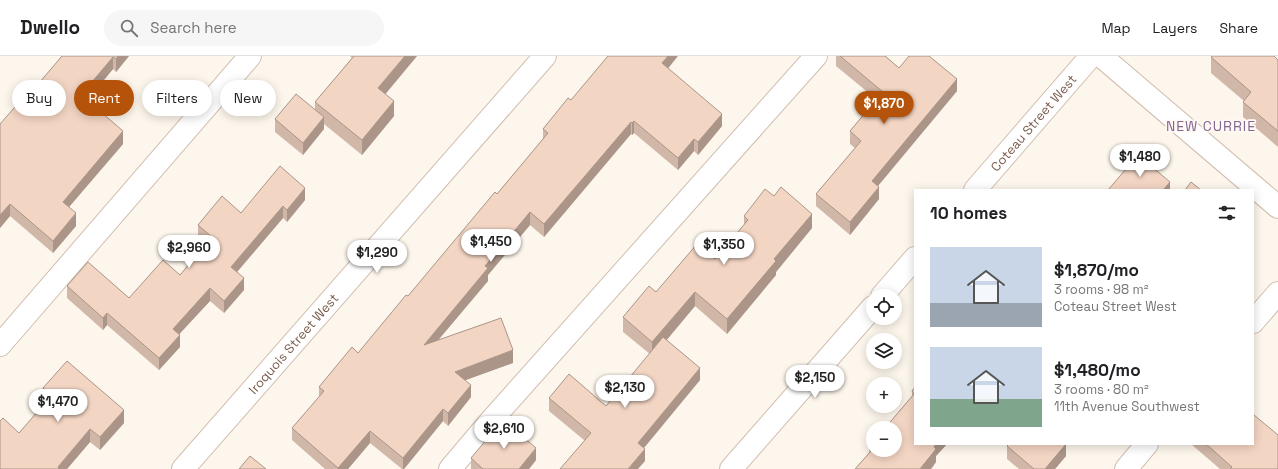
<!DOCTYPE html>
<meta charset="utf-8">
<style>
:root{--surface:#fff;--page:#f6f6f6;--text:#202124;--muted:#757577;--line:#e0e0e0;--accent:#b45309}
body{margin:0;font-family:"Space Grotesk",sans-serif;background:var(--page);color:var(--text);height:100vh;display:flex;flex-direction:column;font-size:15px;white-space:nowrap}
*{box-sizing:border-box;margin:0}
p{font-size:13px;color:var(--muted)}
.icon{flex:none;width:22px;height:22px;fill:none;stroke:currentColor;stroke-width:2;stroke-linecap:round;stroke-linejoin:round}
.map{position:relative;flex:1;overflow:hidden}
.details{position:absolute;left:914px;top:133px;width:340px;height:256px;display:flex;flex-direction:column;background:var(--surface);border-radius:0px;box-shadow:0 2px 10px #0003}
.details>*{flex:none}
.banner{position:absolute;left:12px;top:24px;width:380px;height:36px;display:flex;gap:8px}
.controls{position:absolute;left:866px;top:233px;display:grid;gap:8px}
.controls a{display:grid;place-items:center;width:36px;height:36px;border-radius:50%;background:var(--surface);box-shadow:0 2px 10px #0003;font-size:20px}
.price{position:absolute;translate:-50% -34px;padding:0 9px;border-radius:14px;background:#fff;color:#222;font-size:13px;line-height:26px;filter:drop-shadow(0 1px 2px #0008)}
.price::after{content:'';position:absolute;left:50%;top:24px;width:12px;height:9px;margin-left:-6px;background:inherit;clip-path:polygon(0 0,100% 0,50% 100%)}
.price.current{background:var(--accent);color:#fff}
ul{padding:0;list-style:none}
li{display:flex;align-items:center;gap:12px;height:100px;padding:0 16px}
li span{display:grid;place-items:center;flex:none;width:112px;height:80px;border-radius:0px;color:#555}
li>.icon{margin-inline-start:auto}
span .icon{width:48px;height:48px;fill:#fffc;stroke-width:1}
li b{font-size:17px}
h2{display:flex;justify-content:space-between;align-items:center;height:48px;padding:0 16px;font-size:17px}
.pill{padding:0 14px;border-radius:18px;background:var(--surface);box-shadow:0 2px 10px #0003;font-size:14px;line-height:36px}
.pill.current{background:var(--accent);color:#fff}
header{display:flex;align-items:center;gap:24px;box-sizing:border-box;height:56px;padding:0 20px;background:var(--surface);border-bottom:1px solid var(--line)}
header strong{font-size:19px}
nav{display:flex;gap:22px;margin-inline-start:auto;font-size:14px}
.search{width:280px;height:36px;background:var(--page);display:flex;align-items:center;gap:10px;box-sizing:border-box;padding:0 14px;border-radius:22px;color:var(--muted);font-size:15px}
.map>svg:first-child{display:block}
</style>
<header>
<strong>Dwello</strong>
<div class="search"><svg class="icon" aria-label="search" viewBox="0 0 24 24"><circle cx="10" cy="10" r="6"/><path d="M15 15l6 6"/></svg>Search here</div>
<nav><a>Map</a><a>Layers</a><a>Share</a></nav>
</header>
<div class="map">
<svg width="1278" height="413" viewBox="0 0 1278 413">
<rect width="100%" height="100%" fill="#fdf6ec"/>
<g fill="none" stroke-linecap="round" stroke-linejoin="round">
<!-- minor casing -->
<g stroke="#d1beb0" stroke-width="24">
<g id="minor">
<path d="M1101,0L1278,151"/>
<path id="s1" d="M975,134L1091,0"/>
<path d="M882,240L915,202"/>
<path d="M1253,266L1278,237"/>
<path d="M0,289L250,0"/>
<path id="s2" d="M183,413L545,0"/>
<path d="M450,413L488,368L816,0"/>
<path d="M731,413L873,251"/>
<path d="M1126,413L1147,388"/>
</g>
</g>
<!-- minor -->
<use href="#minor" stroke="#fff" stroke-width="22"/>
</g>
<!-- wall -->
<g fill="#d1b7a8">
<path d="M62,0H129L116,16L113,13L87,44L123,88L69,151L76,170L53,197L10,160L0,172L17,53Z"/>
<path d="M350,0H417L385,38L394,60L362,99L324,68V73L303,99L275,76V63L315,54V46L352,2Z"/>
<path d="M836,0H885L899,12L957,35L878,130L879,143L850,179L816,150V138L855,92L850,88V75L876,43L836,10Z"/>
<path d="M1211,1L1278,4V91L1243,61V46L1244,45L1211,17Z"/>
<path d="M668,13L722,70L698,99L694,95L678,114L634,77L632,79L631,78L544,181L530,169L488,219V225L438,284L513,307L465,324L471,341L448,370L443,365L404,413H402L370,387L348,413H325L292,384V372L319,341V331L358,297L408,240L497,138L543,83V73L571,44Z"/>
<path d="M305,144L287,166L283,162L237,216L244,234L224,257L210,245L179,278L180,291L159,314L107,269L103,274L67,242V230L129,242L180,219L206,188L198,181V169L241,157Z"/>
<path d="M744,160L812,172L776,216V219L727,278L695,250L667,284L700,324L644,392L645,405L584,384L549,355V342L606,350L650,298L623,276V261L656,236L715,203L744,169Z"/>
<path d="M915,331V388H947L936,400V406L931,413H855L869,397V391L912,341V335Z"/>
<path d="M43,332L124,367L100,394L90,386L67,413H0L19,377L46,347L43,345Z"/>
<path d="M1066,388V400L1055,413H1019L1007,403V390Z"/>
<path d="M1191,388H1253L1278,413H1220Z"/>
<path d="M471,402L536,404L529,413H471Z"/>
</g>
<!-- shaded-wall -->
<g fill="#aa9588">
<path d="M118,0H129L116,16V3Z"/>
<path d="M405,0H417L378,47V32Z"/>
<path d="M668,0H678L662,20V7Z"/>
<path d="M113,1V13L81,52V39Z"/>
<path d="M957,23V35L872,137V125Z"/>
<path d="M394,45V60L362,99V84Z"/>
<path d="M722,58V70L698,99V86Z"/>
<path d="M324,61V73L303,99V87Z"/>
<path d="M634,65V77L632,79V67Z"/>
<path d="M631,66V78L544,181V168Z"/>
<path d="M123,75V88L63,158V146Z"/>
<path d="M694,83V95L678,114V102Z"/>
<path d="M1170,126V134H1163Z"/>
<path d="M879,131V143L850,179V166Z"/>
<path d="M305,132V144L287,166V154Z"/>
<path d="M10,148V160L0,172V159Z"/>
<path d="M283,150V162L231,223V211Z"/>
<path d="M530,156V169L488,219V225L424,301V289L485,210Z"/>
<path d="M76,157V170L53,197V185Z"/>
<path d="M812,158V172L776,216V219L727,278V263L774,203Z"/>
<path d="M244,222V234L224,257V245Z"/>
<path d="M210,232V245L173,285V273Z"/>
<path d="M695,236V250L652,301V286Z"/>
<path d="M107,257V269L103,274V262Z"/>
<path d="M180,279V291L159,314V302Z"/>
<path d="M513,294V307L455,328V316Z"/>
<path d="M700,312V324L638,399V387Z"/>
<path d="M471,329V341L448,370V357Z"/>
<path d="M443,353V365L404,413H403V402Z"/>
<path d="M124,354V367L100,394V381Z"/>
<path d="M90,373V386L67,413H58V411Z"/>
<path d="M370,375V387L348,413H338V412Z"/>
<path d="M936,388H947L936,400V406L931,413H920Z"/>
<path d="M1066,388V400L1055,413H1045Z"/>
<path d="M536,392V404L529,413H519Z"/>
<path d="M645,393V405L638,413H628Z"/>
</g>
<!-- building -->
<g fill="#f3d5c3" stroke="#aa9588">
<path d="M62,0H118L116,3L113,1L81,39L123,75L63,146L76,157L53,185L10,148L0,159V68L15,51L17,53Z"/>
<path d="M354,0H405L378,32L394,45L362,84L315,46Z"/>
<path d="M608,0H668L662,7L722,58L698,86L694,83L678,102L634,65L632,67L631,66L544,168L530,156L485,210L488,212L424,289L501,262L513,294L455,316L471,329L448,357L443,353L403,402L370,375L338,412L292,372L324,335L319,331L352,291L358,297L406,239L408,240L495,136L497,138L548,77L543,73L568,42L571,44Z"/>
<path d="M840,0H885L899,12L909,0H929L957,23L872,125L879,131L850,166L816,138L861,85L850,75L883,36Z"/>
<path d="M1212,0H1274L1278,4V75L1243,46L1251,36L1211,1Z"/>
<path d="M296,38L324,61L303,87L275,63Z"/>
<path d="M1138,99L1170,126L1163,134H1108Z"/>
<path d="M280,110L305,132L287,154L283,150L231,211L244,222L224,245L210,232L173,273L180,279L159,302L107,257L103,262L67,230L88,206L129,242L163,204L180,219L212,181L198,169L222,140L241,157Z"/>
<path d="M1191,126L1201,134H1185Z"/>
<path d="M781,131L812,158L774,203L776,205L727,263L695,236L652,286L623,261L649,230L656,236L697,188L715,203L748,164L744,160L765,133L774,140Z"/>
<path d="M663,281L700,312L638,387L645,393L628,413H560L591,377L549,342L569,318L606,350Z"/>
<path d="M67,305L124,354L100,381L90,373L58,411L59,413H0V365L3,362L19,377L52,339L43,332Z"/>
<path d="M915,331V388H936L934,391L936,393L920,413H855L872,394L869,391L873,386V394H895V372H885L914,338L912,335Z"/>
<path d="M1254,359L1278,379V413H1230L1232,411L1206,388H1253V360Z"/>
<path d="M503,364L536,392L519,413H483L471,402Z"/>
<path d="M1009,388H1066L1045,413H1034L1007,390Z"/>
<path d="M250,400L266,413H239Z"/>
</g>
<g text-anchor="middle" dominant-baseline="central" stroke-width="3.5" stroke-linejoin="round" paint-order="stroke">
<!-- street labels -->
<g font-size="13" fill="#7a5c4d" stroke="#fffaf3">
<text stroke="none"><textPath href="#s1" startOffset="89">Coteau Street West</textPath></text>
<text stroke="none"><textPath href="#s2" startOffset="167">Iroquois Street West</textPath></text>
</g>
<!-- neighbourhood labels -->
<g font-size="14" letter-spacing="1" fill="#846695" stroke="#fffaf3">
<text x="1211" y="70">NEW CURRIE</text>
</g>
</g>
</svg>
<div class="controls">
<a><svg class="icon" aria-label="locate" viewBox="0 0 24 24"><circle cx="12" cy="12" r="6"/><path d="M12 2v4M12 18v4M2 12h4M18 12h4"/></svg></a>
<a><svg class="icon" aria-label="layers" viewBox="0 0 24 24"><path d="M12 4l9 5-9 5-9-5zM3 14l9 5 9-5"/></svg></a>
<a>+</a>
<a>−</a>
</div>
<b class="price current" style="left:884px;top:69px">$1,870</b>
<b class="price" style="left:1140px;top:122px">$1,480</b>
<b class="price" style="left:491px;top:207px">$1,450</b>
<b class="price" style="left:724px;top:210px">$1,350</b>
<b class="price" style="left:189px;top:213px">$2,960</b>
<b class="price" style="left:377px;top:218px">$1,290</b>
<b class="price" style="left:815px;top:343px">$2,150</b>
<b class="price" style="left:625px;top:353px">$2,130</b>
<b class="price" style="left:58px;top:367px">$1,470</b>
<b class="price" style="left:504px;top:394px">$2,610</b>
<div class="banner">
<a class="pill">Buy</a>
<a class="pill current">Rent</a>
<a class="pill">Filters</a>
<a class="pill">New</a>
</div>
<section class="details">
<h2>10 homes<svg class="icon" aria-label="filters" viewBox="0 0 24 24"><path d="M4 7h16M4 17h16"/><circle cx="9" cy="7" r="2"/><circle cx="15" cy="17" r="2"/></svg></h2>
<ul>
<li><span style="background:linear-gradient(#c9d6e8 70%,#9aa5b1 0)"><svg class="icon" aria-label="home" viewBox="0 0 24 24"><path d="M3 11l9-7 9 7M6 9v11h12V9"/></svg></span><div><b>$1,870/mo</b><p>3 rooms · 98 m²</p><p>Coteau Street West</p></div></li>
<li><span style="background:linear-gradient(#c9d6e8 65%,#7fa58c 0)"><svg class="icon" aria-label="home" viewBox="0 0 24 24"><path d="M3 11l9-7 9 7M6 9v11h12V9"/></svg></span><div><b>$1,480/mo</b><p>3 rooms · 80 m²</p><p>11th Avenue Southwest</p></div></li>
</ul>
</section>
</div>
